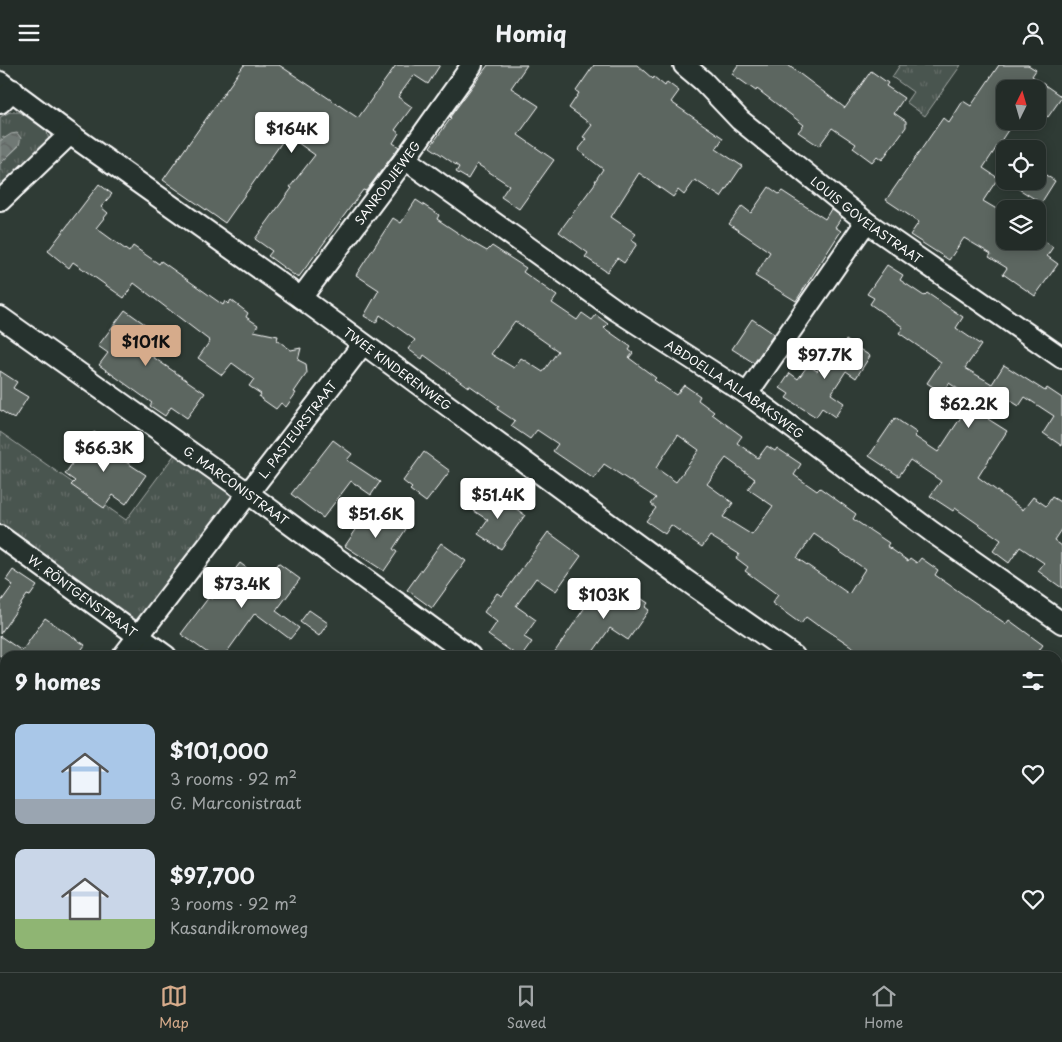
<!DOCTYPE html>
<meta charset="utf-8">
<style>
:root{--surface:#232c28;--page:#2b3430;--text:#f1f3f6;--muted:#a3a7a8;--line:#404845;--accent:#d6ab8b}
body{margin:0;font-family:"Playpen Sans",sans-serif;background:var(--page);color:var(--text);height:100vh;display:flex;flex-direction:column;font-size:19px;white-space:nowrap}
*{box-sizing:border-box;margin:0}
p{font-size:16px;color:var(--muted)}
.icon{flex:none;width:28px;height:28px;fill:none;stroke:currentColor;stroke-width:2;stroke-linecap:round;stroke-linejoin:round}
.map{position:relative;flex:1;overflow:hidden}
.side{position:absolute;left:0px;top:586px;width:1062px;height:321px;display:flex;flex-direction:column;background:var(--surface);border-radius:15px 15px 0 0;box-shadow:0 2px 12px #0003,0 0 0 1px var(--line)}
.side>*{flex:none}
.needle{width:32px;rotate:5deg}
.buttons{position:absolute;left:996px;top:15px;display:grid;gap:10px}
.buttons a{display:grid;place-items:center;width:50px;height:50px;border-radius:10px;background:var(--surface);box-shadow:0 2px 12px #0003,0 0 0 1px var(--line);font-size:25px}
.price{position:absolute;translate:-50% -42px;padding:0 11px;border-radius:5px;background:#fff;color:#222;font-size:16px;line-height:32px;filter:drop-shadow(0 1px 2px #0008)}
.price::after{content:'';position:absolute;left:50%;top:30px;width:15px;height:11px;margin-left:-8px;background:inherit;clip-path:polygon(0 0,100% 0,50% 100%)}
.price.current{background:var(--accent);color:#111}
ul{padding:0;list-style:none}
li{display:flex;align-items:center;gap:15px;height:125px;padding:0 15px}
li span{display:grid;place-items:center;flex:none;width:140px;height:100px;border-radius:10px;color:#555}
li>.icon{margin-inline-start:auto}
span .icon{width:60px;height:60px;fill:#fffc;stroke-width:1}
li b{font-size:21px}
h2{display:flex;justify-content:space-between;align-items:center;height:60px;padding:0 15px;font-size:21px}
header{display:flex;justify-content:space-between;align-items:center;height:65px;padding:0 15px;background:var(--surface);font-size:22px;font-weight:700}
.dock{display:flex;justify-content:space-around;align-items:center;height:70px;border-top:1px solid var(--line);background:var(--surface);font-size:14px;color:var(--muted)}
.dock a{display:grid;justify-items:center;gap:2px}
.dock .current{color:var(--accent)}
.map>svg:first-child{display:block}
</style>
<header><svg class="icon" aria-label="menu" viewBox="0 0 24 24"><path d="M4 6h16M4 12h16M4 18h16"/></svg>Homiq<svg class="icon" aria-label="person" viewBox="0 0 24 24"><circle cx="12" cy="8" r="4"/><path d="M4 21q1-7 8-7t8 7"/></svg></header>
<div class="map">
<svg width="1062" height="907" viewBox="0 0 1062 907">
<defs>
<pattern id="grass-tufts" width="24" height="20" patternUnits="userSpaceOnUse" patternTransform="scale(1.25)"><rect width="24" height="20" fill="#4a544f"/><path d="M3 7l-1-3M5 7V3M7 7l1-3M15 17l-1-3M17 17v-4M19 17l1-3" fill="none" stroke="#656e69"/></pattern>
<pattern id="water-waves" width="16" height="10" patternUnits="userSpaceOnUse" patternTransform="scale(1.25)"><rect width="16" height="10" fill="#707975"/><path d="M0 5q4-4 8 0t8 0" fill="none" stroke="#5e6260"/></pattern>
</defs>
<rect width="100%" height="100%" fill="#2f3b35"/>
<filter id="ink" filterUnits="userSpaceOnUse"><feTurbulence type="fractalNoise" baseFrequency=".02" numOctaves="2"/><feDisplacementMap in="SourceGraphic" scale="10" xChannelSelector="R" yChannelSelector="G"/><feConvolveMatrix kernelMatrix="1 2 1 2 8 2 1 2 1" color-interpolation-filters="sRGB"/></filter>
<g filter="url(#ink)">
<!-- grass -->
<g fill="url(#grass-tufts)" stroke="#a4aaa7">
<path d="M900,0H961L925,51L906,37L913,27L892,12Z"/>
<path d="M10,47H20L47,66L49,76L0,127V99L19,81L3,72L0,76V52Z"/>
<path d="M0,367L126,455L175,389L234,432L144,554L135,558L0,464Z"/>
</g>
<!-- water -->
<path fill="url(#water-waves)" stroke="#a9afac" d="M17,68L21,73L19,80L0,99V76L11,69Z"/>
<!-- building -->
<g fill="#5b6661" stroke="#fff" fill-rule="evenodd">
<path d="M244,0H279L358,53L396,0H440L428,19L414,10L398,32L412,42L395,65L399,68L393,78L399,82L366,126L363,125L298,213L268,191L272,186L255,174L292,123L290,122L315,90L287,70L225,158L163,115Z"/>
<path d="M488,0H527L511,23L539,41L518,70L554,95L519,144L501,132L509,120L477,99L468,114L456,107L459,102L430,82L451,53L450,52Z"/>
<path d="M594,0H637L653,14L654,12L665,21L667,17L679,26L671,37L723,73L716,84L742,101L721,132L695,115L684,130L678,125L673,132L639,108L611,152L636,169L631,175L637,179L624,198L617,193L607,207L585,192L588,188L559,167L596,117L595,116L603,104L578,85L587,74L583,72L592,60L569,43L579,28L576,26Z"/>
<path d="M738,0H788L845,43L871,6L888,18L886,21L904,33L894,48L906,56V62L882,95L877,91L872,97L853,83L856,79L832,63L819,81L798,67L804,60L757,24L756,26L732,9Z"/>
<path d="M999,0H1028L1036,5L1032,11L1062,32L1048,52L1038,45V24H1005V56H1014L983,103L998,113L983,136L1005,149V176H1038L1039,172L1053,182L1047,191L1058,199L1035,231L1003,209L1007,203L989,192L991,189L964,173L949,195L910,170L919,157L886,135L943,53L949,58L963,36L971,41Z"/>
<path d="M1038,105L1055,116L1038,143V136L1006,116H1038Z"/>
<path d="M99,119L112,129L101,142L108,148L96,163L129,187L133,181L159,199L161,196L223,240L225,236L228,239L231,235L248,248L246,252L258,260L254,266L278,271L277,275L291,285L301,283L298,295L306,299L307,308L294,327L296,328L286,342L281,338L276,344L259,332L261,329L249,321L254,314L232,298L222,310L198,293L210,276L134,218L124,233L73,197L69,203L48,186Z"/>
<path d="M769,122L779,129L782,126L825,154L831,144L842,152L835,162L841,166L796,236L755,211L770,187L729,159L742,141L751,148Z"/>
<path d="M416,135L439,150L437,154L473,178L487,186L492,181L526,203L523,207L557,231L552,238L577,255L582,248L592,255L596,250L608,259L604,263L631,282L629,285L633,288L629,293L656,313L654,315L676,330L684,320L700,331L698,335L714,347L712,349L742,371L737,378L758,393L767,381L775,386L777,383L801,399L794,410L817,426L820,423L856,449L853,454L889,478L887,481L908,496L910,493L917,498L921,493L938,505L935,510L1006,559L1009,555L1043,580L1035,591H866L818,559L817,560L806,552L801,559L772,538L778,530L745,506L748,502L736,493L739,489L710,471L702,482L671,460L665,469L646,456L656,443L651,439L656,433L604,399L594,414L553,386L558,379L537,365L530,374L511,361L515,356L497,344L499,341L469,320L468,322L424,290L422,294L408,284L415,275L380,250L376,258L364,251L379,225L356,210L393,153L401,158ZM515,256L558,286L543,307L521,293L514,303L491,289ZM678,370L699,385L676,417L656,403ZM726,393L755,414L748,424L773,441L752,470L723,452L733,438L707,419ZM814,469L865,504L849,529L797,493Z"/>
<path d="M887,200L903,210L900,215L924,231L927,228L963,252L956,263L981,280L965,303L992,319L1004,300L1045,326L1047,323L1062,333V381L1043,368L1054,351L1025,332L1019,341L1003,331L988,354L1007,366L978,412L1023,445L1033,432L1046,441L1052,432L1062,438V463L1054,475L1062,481V523L1038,506L1044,498L1020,482L1009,498L993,486L1001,475L955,443L953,446L930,431L941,416L910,395L899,411L869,391L895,353L917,368L914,371L938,387L973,334L949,318L942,328L927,318L941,297L899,268L903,262L870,239L874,233L867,229Z"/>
<path d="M125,245L163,272L150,290L205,328L187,353L171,342L165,351L150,341L152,338L99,300L108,288L98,281Z"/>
<path d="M752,254L774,269L754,298L732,284Z"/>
<path d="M846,275L870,291L856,313L846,306L831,329L844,338L835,352L822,343L816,352L786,333L789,329L780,323L790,308L798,314L808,300L817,306L837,276L843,280Z"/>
<path d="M0,306L17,317L13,323L28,332L14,354L0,345Z"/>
<path d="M94,367L124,388L120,393L146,410L126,439L113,430L104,443L71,420L75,416L65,409Z"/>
<path d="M333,375L352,389L347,395L380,417L371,430L351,416L323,453L291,429Z"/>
<path d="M424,387L450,406L426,437L410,425L412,423L403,416Z"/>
<path d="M493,428L525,450L501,484L478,469L488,455L474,446L486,430L489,433Z"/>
<path d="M372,441L406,464L393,484L397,487L384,506L345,481Z"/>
<path d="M548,467L581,491L556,526L536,513L516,541L536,555L524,572L532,577L522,591H518L488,570L497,557L484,547L497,528L502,531Z"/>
<path d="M441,478L466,496L432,543L407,525Z"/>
<path d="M240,498L264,516L278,498L300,514L276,546L299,563L290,574L255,548L224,591H212L181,569L209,532L212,534Z"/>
<path d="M13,505L37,521L30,531L27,530L0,569V538L13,520L6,515Z"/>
<path d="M604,514L616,522L618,518L648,538L645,542L649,545L628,575L610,563L590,591H552Z"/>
<path d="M309,545L328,558L319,571L300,557Z"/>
<path d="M45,553L85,580L77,591H0V571L22,586Z"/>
</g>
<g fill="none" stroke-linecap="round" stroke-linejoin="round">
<!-- minor casing -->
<g stroke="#fff" stroke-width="24">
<g id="minor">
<path id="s1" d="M684,0L703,16L740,55L866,157L1062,293"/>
<path id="s2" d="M0,17L70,69L301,233L684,514L794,591"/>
<path d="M0,38L13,25"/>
<path id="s3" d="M405,94L616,245L747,329L932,467L1062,558"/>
<path d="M0,136L70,69"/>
<path id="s4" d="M301,233L405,94L472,0"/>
<path id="s5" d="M0,252L249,429L470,591"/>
<path d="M747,329L866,157"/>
<path id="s6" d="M0,471L166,591"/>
<path id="s7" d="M123,591L363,279"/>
<path d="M0,700L5,703"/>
<path d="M0,746L5,740"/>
<path d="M1058,779L1062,782"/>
<path d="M277,902L283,907"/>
<path d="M594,902L600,907"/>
<path d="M900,902L906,907"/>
</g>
</g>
<!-- minor -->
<use href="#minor" stroke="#26332d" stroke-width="20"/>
</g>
</g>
<g text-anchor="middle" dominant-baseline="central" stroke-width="4" stroke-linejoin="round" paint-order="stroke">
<!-- street labels -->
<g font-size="12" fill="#fff" stroke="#26332d">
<text stroke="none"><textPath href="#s4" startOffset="144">SANRODJIEWEG</textPath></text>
<text stroke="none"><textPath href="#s1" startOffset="240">LOUIS GOVEIASTRAAT</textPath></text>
<text stroke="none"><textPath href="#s2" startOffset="490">TWEE KINDERENWEG</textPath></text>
<text stroke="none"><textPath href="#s3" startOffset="402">ABDOELLA ALLABAKSWEG</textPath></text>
<text stroke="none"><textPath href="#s7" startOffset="286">L. PASTEURSTRAAT</textPath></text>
<text stroke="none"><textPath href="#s5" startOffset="290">G. MARCONISTRAAT</textPath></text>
<text stroke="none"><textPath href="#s6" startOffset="102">W. RÖNTGENSTRAAT</textPath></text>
</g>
</g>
</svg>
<div class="buttons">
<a><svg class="needle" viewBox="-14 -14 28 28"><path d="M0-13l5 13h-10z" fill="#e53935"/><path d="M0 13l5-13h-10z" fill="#a3a7a8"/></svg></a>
<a><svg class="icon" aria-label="locate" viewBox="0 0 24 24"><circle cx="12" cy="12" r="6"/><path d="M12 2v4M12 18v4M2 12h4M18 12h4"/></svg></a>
<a><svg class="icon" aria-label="layers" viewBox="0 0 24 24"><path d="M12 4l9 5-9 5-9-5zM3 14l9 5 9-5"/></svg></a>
</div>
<b class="price" style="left:292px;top:89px">$164K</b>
<b class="price current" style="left:146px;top:302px">$101K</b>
<b class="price" style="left:825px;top:315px">$97.7K</b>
<b class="price" style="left:969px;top:364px">$62.2K</b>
<b class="price" style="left:104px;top:408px">$66.3K</b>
<b class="price" style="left:498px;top:455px">$51.4K</b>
<b class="price" style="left:376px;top:474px">$51.6K</b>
<b class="price" style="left:242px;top:544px">$73.4K</b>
<b class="price" style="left:604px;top:555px">$103K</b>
<section class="side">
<h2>9 homes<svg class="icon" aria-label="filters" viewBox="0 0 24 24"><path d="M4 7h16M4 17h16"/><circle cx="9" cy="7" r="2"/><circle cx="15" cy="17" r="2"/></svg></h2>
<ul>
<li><span style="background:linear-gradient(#a9c7e8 75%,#9aa5b1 0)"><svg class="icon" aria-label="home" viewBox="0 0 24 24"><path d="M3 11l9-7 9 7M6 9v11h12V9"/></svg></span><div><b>$101,000</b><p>3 rooms · 92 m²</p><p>G. Marconistraat</p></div><svg class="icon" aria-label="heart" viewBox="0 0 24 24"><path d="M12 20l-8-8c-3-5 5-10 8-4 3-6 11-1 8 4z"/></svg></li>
<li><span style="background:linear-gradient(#c9d6e8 70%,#8fb573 0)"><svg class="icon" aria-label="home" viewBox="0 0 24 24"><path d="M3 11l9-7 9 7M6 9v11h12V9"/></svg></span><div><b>$97,700</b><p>3 rooms · 92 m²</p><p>Kasandikromoweg</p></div><svg class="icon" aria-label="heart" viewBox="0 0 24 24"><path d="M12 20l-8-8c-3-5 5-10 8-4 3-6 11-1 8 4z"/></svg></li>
</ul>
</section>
</div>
<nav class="dock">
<a class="current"><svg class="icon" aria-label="map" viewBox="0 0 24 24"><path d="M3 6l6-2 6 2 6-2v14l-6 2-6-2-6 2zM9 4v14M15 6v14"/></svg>Map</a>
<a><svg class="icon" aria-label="saved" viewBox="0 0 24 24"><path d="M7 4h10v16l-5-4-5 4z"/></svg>Saved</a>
<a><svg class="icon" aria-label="home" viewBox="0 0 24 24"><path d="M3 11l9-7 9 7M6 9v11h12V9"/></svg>Home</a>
</nav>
